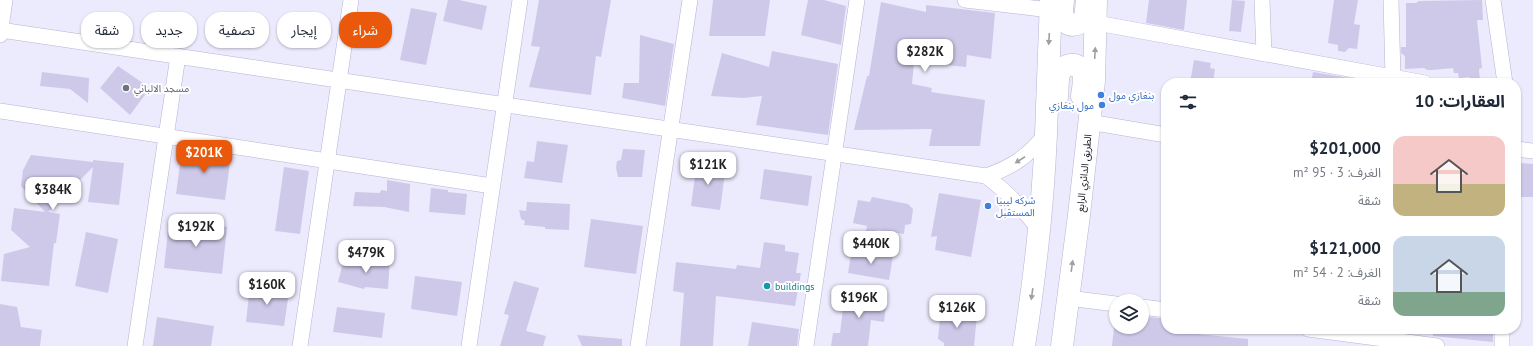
<!DOCTYPE html>
<html lang="ar">
<meta charset="utf-8">
<style>
:root{--surface:#fff;--page:#f6f6f7;--text:#1f2937;--muted:#747a83;--accent:#ea580c}
body{margin:0;font-family:"PT Sans","Noto Sans Arabic",sans-serif;background:var(--page);color:var(--text);direction:rtl;height:100vh;display:flex;flex-direction:column;font-size:15px;white-space:nowrap}
*{box-sizing:border-box;margin:0}
p{font-size:13px;color:var(--muted)}
.icon{flex:none;width:22px;height:22px;fill:none;stroke:currentColor;stroke-width:2;stroke-linecap:round;stroke-linejoin:round}
.map{position:relative;flex:1;overflow:hidden;direction:ltr}
.details{position:absolute;left:1161px;top:78px;width:360px;height:256px;display:flex;flex-direction:column;background:var(--surface);border-radius:16px;box-shadow:0 1px 3px #0004;direction:rtl}
.details>*{flex:none}
.top-card{position:absolute;left:12px;top:12px;width:380px;height:36px;direction:rtl;display:flex;gap:8px}
.controls{position:absolute;left:1109px;top:294px;display:grid;gap:8px}
.controls a{display:grid;place-items:center;width:40px;height:40px;border-radius:50%;background:var(--surface);box-shadow:0 1px 3px #0004;font-size:20px}
.price{position:absolute;translate:-50% -34px;padding:0 9px;border-radius:8px;background:#fff;color:#222;font-size:13px;line-height:26px;filter:drop-shadow(0 1px 2px #0008)}
.price::after{content:'';position:absolute;left:50%;top:24px;width:12px;height:9px;margin-left:-6px;background:inherit;clip-path:polygon(0 0,100% 0,50% 100%)}
.price.current{background:var(--accent);color:#fff}
ul{padding:0;list-style:none}
li{display:flex;align-items:center;gap:12px;height:100px;padding:0 16px}
li span{display:grid;place-items:center;flex:none;width:112px;height:80px;border-radius:12px;color:#555}
li>.icon{margin-inline-start:auto}
span .icon{width:48px;height:48px;fill:#fffc;stroke-width:1}
li b{font-size:17px}
h2{display:flex;justify-content:space-between;align-items:center;height:48px;padding:0 16px;font-size:17px}
.chip{padding:0 14px;border-radius:16px;background:var(--surface);box-shadow:0 1px 3px #0004;font-size:14px;line-height:36px}
.chip.current{background:var(--accent);color:#fff}
.map>svg:first-child{display:block}
</style>
<div class="map">
<svg width="1533" height="346" viewBox="0 0 1533 346">
<rect width="100%" height="100%" fill="#eceafd"/>
<!-- building -->
<g fill="#cfc9e9">
<path d="M448,0H459L487,6L482,30L443,21Z"/>
<path d="M539,0H611L601,57L596,56L591,95L529,87L540,47L531,46Z"/>
<path d="M713,0H770L765,36H709Z"/>
<path d="M808,0H824L846,6L841,45L801,35Z"/>
<path d="M1149,0H1187L1184,30L1146,23Z"/>
<path d="M1232,0L1245,1L1241,32L1229,31Z"/>
<path d="M1334,0H1358L1354,24L1360,25L1357,49L1349,48L1345,52L1338,51V45L1328,43Z"/>
<path d="M1482,0L1483,20H1477L1482,68L1479,69L1480,82L1470,83V77L1459,78L1458,73H1454L1453,68L1432,70H1427L1424,68L1405,69V56L1401,53V47H1406V3H1416L1419,1Z"/>
<path d="M881,2L926,12V5L995,13L991,59L967,55L966,67L914,62L912,84L932,88L931,92L985,100L980,146H929L932,129L854,130L867,76H869Z"/>
<path d="M411,8L437,13L426,65L400,60Z"/>
<path d="M640,35L674,44L665,106L622,98L624,83H639Z"/>
<path d="M772,51L838,64L828,135L756,125L762,96L743,98L711,96L722,53L769,67Z"/>
<path d="M1194,60L1211,63L1210,68L1215,69L1213,83H1190Z"/>
<path d="M118,66L150,88L130,115L100,88Z"/>
<path d="M42,72L89,78L88,103L70,89L40,86Z"/>
<path d="M1313,72L1356,79L1355,83H1311Z"/>
<path d="M537,141L568,145L562,183L524,178L527,161L534,162Z"/>
<path d="M182,149L231,155L225,200L176,194Z"/>
<path d="M623,149L645,150L642,177H618L616,168L617,161L621,160Z"/>
<path d="M31,155L93,162V160L124,163L119,205L88,202L93,167L48,212L60,214L56,243H54L49,286L1,281L4,254L30,247L11,230L14,208L45,212L21,186L23,170Z"/>
<path d="M697,161L726,165L720,210L691,206Z"/>
<path d="M1520,163L1533,164V197H1519Z"/>
<path d="M284,167L309,171L300,234L275,231Z"/>
<path d="M764,169L812,176L808,206L760,199Z"/>
<path d="M387,180L410,184L409,212L384,207L353,206L355,192L380,193L381,190L387,191Z"/>
<path d="M431,188L448,190V192L467,194L465,215L429,212Z"/>
<path d="M939,193L981,200L971,257L935,250L937,236L931,237Z"/>
<path d="M872,197L908,204L913,209L911,224L905,225L904,234L877,230L875,233L866,231L867,226L853,223L858,200L870,202Z"/>
<path d="M527,202L570,204L569,230L545,229V227L524,225L525,221L521,219L519,210L526,211Z"/>
<path d="M591,219L643,226L636,274L584,267Z"/>
<path d="M169,221L227,227L222,274L164,268Z"/>
<path d="M86,232L118,239L108,293L75,286Z"/>
<path d="M764,242L785,245V251L799,253L796,273H801L795,306L716,296L713,346H680L684,293L673,291L676,262L736,269L737,265L760,268Z"/>
<path d="M852,250L893,256L889,280L848,273Z"/>
<path d="M372,258L390,259L388,289L365,287L364,289L338,282L344,259L371,266Z"/>
<path d="M415,276L462,282L457,316L411,309Z"/>
<path d="M514,281L539,288L526,331L546,336L543,346H500L509,315L504,314Z"/>
<path d="M250,285L289,292L284,326L246,322Z"/>
<path d="M845,292L887,298L884,322L871,320L868,346H831L833,333H840Z"/>
<path d="M0,304L17,307L21,327L42,330L40,346H0Z"/>
<path d="M337,307L385,313L382,338L333,332Z"/>
<path d="M941,310L977,315L974,346H944V343L938,339Z"/>
<path d="M1142,316L1166,319V329H1198L1197,334L1248,339V346H1112L1114,327H1142Z"/>
<path d="M157,317L214,326L211,346H153Z"/>
<path d="M752,322L799,329L797,346H748Z"/>
<path d="M1433,329H1493V342L1433,336Z"/>
<path d="M577,335L622,339V346H582Z"/>
</g>
<g fill="none" stroke-linecap="round" stroke-linejoin="round">
<!-- minor casing -->
<g stroke="#b7b3d2" stroke-width="16">
<g id="minor">
<path d="M965,0L1050,10"/>
<path d="M1262,0L1264,54"/>
<path d="M1391,0L1393,78"/>
<path d="M1493,0L1505,83"/>
<path d="M1097,23L1425,83"/>
<path d="M0,30L986,176C1007,192 1024,209 1039,230"/>
<path d="M0,35L5,0"/>
<path d="M0,111L492,186"/>
<path d="M1089,122L1166,135"/>
<path d="M1516,149L1533,151"/>
<path d="M986,176C1013,167 1028,156 1046,134"/>
<path d="M1068,298L1116,304"/>
<path d="M1142,307L1166,310"/>
<path d="M1308,329L1437,346"/>
<path d="M135,346L178,56"/>
<path d="M300,346L351,0"/>
<path d="M469,346L520,0"/>
<path d="M638,346L690,0"/>
<path d="M806,346L857,0"/>
<path d="M1502,346V329"/>
</g>
</g>
<!-- primary casing -->
<g stroke="#b7b3d2" stroke-width="23">
<g id="primary">
<path d="M1063,0C1063,5 1061,12 1063,16C1066,29 1080,26 1085,18L1087,0"/>
<path d="M1057,97C1058,90 1057,81 1059,74C1063,63 1079,61 1083,73C1085,80 1083,89 1082,96"/>
<path d="M1024,346C1035,276 1043,205 1046,134C1048,89 1049,45 1051,0"/>
<path d="M1062,346L1079,215L1094,81L1096,0"/>
</g>
</g>
<!-- minor -->
<use href="#minor" stroke="#fff" stroke-width="15"/>
<!-- primary -->
<use href="#primary" stroke="#fff" stroke-width="22"/>
</g>
<!-- one-way arrows -->
<defs><path id="oneway-solid" d="M-6-.8H1V-3.2L6.5 0L1 3.2V.8H-6Z"/></defs>
<g fill="#a09fa3">
<use href="#oneway-solid" transform="translate(1049 39) rotate(93)"/>
<use href="#oneway-solid" transform="translate(1095 53) rotate(-87)"/>
<use href="#oneway-solid" transform="translate(1020 160) rotate(147)"/>
<use href="#oneway-solid" transform="translate(1072 266) rotate(-82)"/>
<use href="#oneway-solid" transform="translate(1032 294) rotate(98)"/>
</g>
<!-- markers -->
<circle fill="#6b7280" stroke="#fff" stroke-width="1.5" cx="126" cy="88" r="4"/>
<g fill="#3f7fe0" stroke="#fff" stroke-width="1.5">
<circle cx="1101" cy="95" r="4"/>
<circle cx="1102" cy="105" r="4"/>
<circle cx="988" cy="206" r="4"/>
</g>
<circle fill="#0f9aa8" stroke="#fff" stroke-width="1.5" cx="767" cy="286" r="4"/>
<g text-anchor="middle" dominant-baseline="central" stroke-width="4" stroke-linejoin="round" paint-order="stroke">
<!-- worship labels -->
<g font-size="10" fill="#5b616d" stroke="#fff" text-anchor="start">
<text x="134" y="88">مسجد الالباني</text>
</g>
<!-- shop labels -->
<g font-size="10" fill="#366cbe" stroke="#fff" text-anchor="start">
<text x="1109" y="95">بنغازي مول</text>
<text x="1094" y="105" text-anchor="end">مول بنغازي</text>
<text x="996" y="200">شركه ليبيا<tspan x="996" dy="12">المستقبل</tspan></text>
</g>
<!-- street labels -->
<g font-size="10" fill="#11101a" stroke="#fff">
<text transform="translate(1084 173) rotate(-84)">الطريق الدائري الرابع</text>
</g>
<!-- culture labels -->
<g font-size="10" fill="#0d838f" stroke="#fff" text-anchor="start">
<text x="775" y="286">buildings</text>
</g>
</g>
</svg>
<div class="controls">
<a><svg class="icon" aria-label="layers" viewBox="0 0 24 24"><path d="M12 4l9 5-9 5-9-5zM3 14l9 5 9-5"/></svg></a>
</div>
<b class="price" style="left:925px;top:73px">$282K</b>
<b class="price current" style="left:204px;top:174px">$201K</b>
<b class="price" style="left:708px;top:186px">$121K</b>
<b class="price" style="left:53px;top:211px">$384K</b>
<b class="price" style="left:196px;top:248px">$192K</b>
<b class="price" style="left:871px;top:265px">$440K</b>
<b class="price" style="left:366px;top:274px">$479K</b>
<b class="price" style="left:267px;top:306px">$160K</b>
<b class="price" style="left:859px;top:319px">$196K</b>
<b class="price" style="left:957px;top:329px">$126K</b>
<div class="top-card">
<a class="chip current">شراء</a>
<a class="chip">إيجار</a>
<a class="chip">تصفية</a>
<a class="chip">جديد</a>
<a class="chip">شقة</a>
</div>
<section class="details">
<h2>العقارات: 10<svg class="icon" aria-label="filters" viewBox="0 0 24 24"><path d="M4 7h16M4 17h16"/><circle cx="9" cy="7" r="2"/><circle cx="15" cy="17" r="2"/></svg></h2>
<ul>
<li><span style="background:linear-gradient(#f6c9c9 60%,#c2b280 0)"><svg class="icon" aria-label="home" viewBox="0 0 24 24"><path d="M3 11l9-7 9 7M6 9v11h12V9"/></svg></span><div><b>$201,000</b><p>الغرف: 3 · 95 m²</p><p>شقة</p></div></li>
<li><span style="background:linear-gradient(#c9d6e8 70%,#7fa58c 0)"><svg class="icon" aria-label="home" viewBox="0 0 24 24"><path d="M3 11l9-7 9 7M6 9v11h12V9"/></svg></span><div><b>$121,000</b><p>الغرف: 2 · 54 m²</p><p>شقة</p></div></li>
</ul>
</section>
</div>
